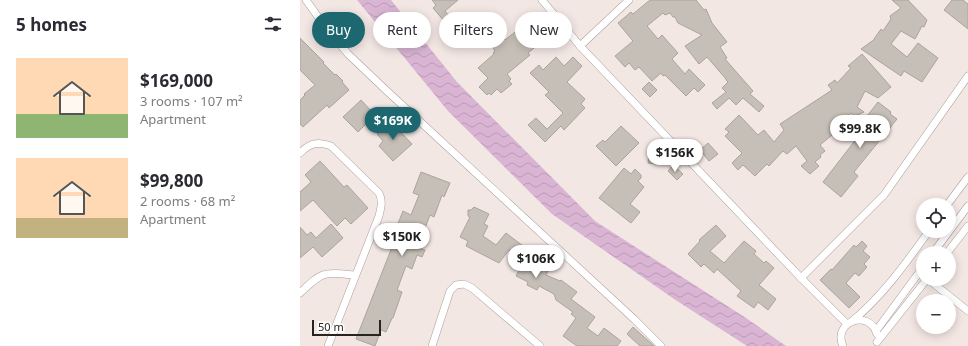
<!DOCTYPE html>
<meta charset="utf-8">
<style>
:root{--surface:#fff;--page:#f7f7f7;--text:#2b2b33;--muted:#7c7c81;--accent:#1c6770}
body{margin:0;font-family:"Noto Sans",sans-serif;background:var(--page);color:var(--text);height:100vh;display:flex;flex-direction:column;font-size:15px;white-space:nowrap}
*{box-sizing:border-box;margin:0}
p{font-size:13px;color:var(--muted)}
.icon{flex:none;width:22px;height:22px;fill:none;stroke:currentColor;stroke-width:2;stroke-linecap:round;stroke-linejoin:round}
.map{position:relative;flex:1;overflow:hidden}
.sheet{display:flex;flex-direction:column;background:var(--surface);width:300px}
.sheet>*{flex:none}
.guide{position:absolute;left:12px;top:12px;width:380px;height:36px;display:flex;gap:8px}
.fabs{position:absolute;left:616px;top:198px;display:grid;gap:8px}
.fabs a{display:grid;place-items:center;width:40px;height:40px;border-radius:50%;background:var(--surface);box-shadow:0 2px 10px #0003;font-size:20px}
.scale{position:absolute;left:12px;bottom:10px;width:69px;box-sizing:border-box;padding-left:4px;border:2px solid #272321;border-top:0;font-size:11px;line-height:14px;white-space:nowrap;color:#272321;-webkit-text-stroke:3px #fff;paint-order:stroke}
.price{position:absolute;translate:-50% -34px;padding:0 9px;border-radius:14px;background:#fff;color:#222;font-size:13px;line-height:26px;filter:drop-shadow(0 1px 2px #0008)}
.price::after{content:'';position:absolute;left:50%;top:24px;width:12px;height:9px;margin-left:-6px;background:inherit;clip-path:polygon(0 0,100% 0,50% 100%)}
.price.selected{background:var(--accent);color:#fff}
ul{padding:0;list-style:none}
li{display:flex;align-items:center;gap:12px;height:100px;padding:0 16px}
li span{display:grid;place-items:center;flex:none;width:112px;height:80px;border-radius:0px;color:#555}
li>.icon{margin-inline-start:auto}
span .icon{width:48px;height:48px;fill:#fffc;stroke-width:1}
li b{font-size:17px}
h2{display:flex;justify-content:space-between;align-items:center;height:48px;padding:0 16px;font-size:17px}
.chip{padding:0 14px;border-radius:18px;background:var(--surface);box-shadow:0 2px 10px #0003;font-size:14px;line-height:36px}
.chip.selected{background:var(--accent);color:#fff}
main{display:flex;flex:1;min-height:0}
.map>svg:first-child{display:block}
</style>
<main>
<section class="sheet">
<h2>5 homes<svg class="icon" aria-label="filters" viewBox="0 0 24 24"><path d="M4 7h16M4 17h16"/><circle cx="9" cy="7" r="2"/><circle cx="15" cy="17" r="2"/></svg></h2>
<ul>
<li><span style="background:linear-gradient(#ffd9b3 70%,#8fb573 0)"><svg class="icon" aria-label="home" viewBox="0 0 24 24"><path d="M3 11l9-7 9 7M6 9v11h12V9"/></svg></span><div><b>$169,000</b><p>3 rooms · 107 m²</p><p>Apartment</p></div></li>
<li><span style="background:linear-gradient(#ffd9b3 75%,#c2b280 0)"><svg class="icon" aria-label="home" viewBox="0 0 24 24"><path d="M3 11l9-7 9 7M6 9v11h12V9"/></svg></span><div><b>$99,800</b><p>2 rooms · 68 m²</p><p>Apartment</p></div></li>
</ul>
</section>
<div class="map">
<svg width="668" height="346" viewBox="0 0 668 346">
<defs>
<pattern id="water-waves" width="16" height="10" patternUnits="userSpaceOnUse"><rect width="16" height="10" fill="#d9b5d3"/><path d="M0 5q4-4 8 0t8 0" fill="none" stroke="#ba9bb5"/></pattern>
</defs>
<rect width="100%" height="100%" fill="#f3e7e4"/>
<!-- water -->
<path fill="url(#water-waves)" d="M57,0H91L157,82L295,221L446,318L486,346H447L374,299L252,214L148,111Z"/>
<!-- building -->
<g fill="#c6bfb7" stroke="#aba49c">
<path d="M132,0H158L145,11L149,16L144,21L133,8L136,5Z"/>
<path d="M350,0H396L404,10L406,9L412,23L427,42L420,47L427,58L425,59L453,91L450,94L464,106L459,112L443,98L436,105L429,98L417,109L412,103L426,92L422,88L428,82L426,80V79L407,57L399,64L385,46L402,35L378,23L375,17H373L370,13L365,15L363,13L347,26L358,39L362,35L378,53L372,59L385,74L389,69L405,85L398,92L394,88L386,96L365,75L363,76L361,73L352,81L339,67L335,70L329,63L325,67L315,56L333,41L318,23L331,12L333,14Z"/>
<path d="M592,0H608L627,20L624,27L622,26L615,39L601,31L591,44L607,57L618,43L638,58L622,82L604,71L601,76L561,49L575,39H574L581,29L583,31L591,19L590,16L601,8Z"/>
<path d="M652,0H663L668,4V29L644,10Z"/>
<path d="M230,28L235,35L233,37L239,44L228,53L230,55L207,74L211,79L209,81L212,84L201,93L197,89L191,95L189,93L187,95L179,87L188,78L178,68L194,54L193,53L195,51L193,48L204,39L205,40L219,29L223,34Z"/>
<path d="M0,38L24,62L23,63L35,75L36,74L43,81L42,82L49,90L29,108L27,105L3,127L0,124V100L5,95L4,94L15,85L0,70Z"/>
<path d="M562,54L591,87L578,98L565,91L557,107L564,112L555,116L551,113L538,126L541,130L532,135L520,145L525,151L520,155L521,157L515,162L519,166L510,174L501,166L507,161L496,146L487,154L483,151L469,166L467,164L455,176L443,165L438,170L432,163L442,153L425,136L429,132L425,129L439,115L458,135L464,130L474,142L484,130L480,124L532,90L528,85L535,80L537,83L551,68L548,66Z"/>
<path d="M256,57L264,66L273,57L282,66L267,82L285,99L281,104L285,108L264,130L261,126L245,142L228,125L236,118L247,129L263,113L245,95L249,92L230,73L239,65L243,70Z"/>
<path d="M349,82L357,90L350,97L342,89Z"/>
<path d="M61,100L75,115L58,132L43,117Z"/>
<path d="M578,102L591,112L590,114L597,119L554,172L558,176L541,197L523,182L557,138L553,134Z"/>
<path d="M90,121L112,144L93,161L79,146L83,141L77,134Z"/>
<path d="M321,126L339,143L316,166L296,146L303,140L305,142Z"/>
<path d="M408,143L418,154L409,161L400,150Z"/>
<path d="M349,153L358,154L357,164L348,163Z"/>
<path d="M20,161L44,187L47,185L68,208L51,224L45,218L37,226L13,200L0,211V192L11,182L5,175Z"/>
<path d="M373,165L383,174L377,180L368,171Z"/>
<path d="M324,168L331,174L335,169L341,175V178L338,181L344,187L330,204L340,212L331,223L299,198Z"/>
<path d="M121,172L150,183L144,197L142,195L134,217L130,215L122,236H123L118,248L125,250L122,257L117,255L112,269L106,266L97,290L102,292L93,318H92L86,332L81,330L75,346L56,339L96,237L93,236L103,211L111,215L119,195L113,193Z"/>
<path d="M174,207L189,214L184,224L188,226L183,236L196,245L206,233L223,246L222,248L240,258L236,265L248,271L246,275L260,281L261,280L277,292L271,299L295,317L287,328L298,336L304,328L321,341L317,346H277L263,336L276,318L271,314L273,312L256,300L254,294L239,286L237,290L227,285L228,282L216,276L224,261L209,250L199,263L166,246L168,241L160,237L170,217L168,216V210H171Z"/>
<path d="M31,224L43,238L22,257L13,247L0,258V227L7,235L11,232L16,238Z"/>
<path d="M416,225L426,236L410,251L424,263L444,241L456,251L454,254L464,263L466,261L474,268L459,285L476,299L468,310L458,302L454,308L437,296L441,291L417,269L414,273L404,264L401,267L388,254L400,241L399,240Z"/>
<path d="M562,241L567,246L563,251L570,257L564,264L567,267L559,276L555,273L546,283L560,297L549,308L520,280L531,269L532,270L554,245L556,247Z"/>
<path d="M333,327L354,346H340L327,334Z"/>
</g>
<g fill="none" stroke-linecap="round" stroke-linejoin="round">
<!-- minor casing -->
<g stroke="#aa9f9b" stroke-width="8">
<g id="minor">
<path d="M6,0L21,21L48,54L88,92L334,319L361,346"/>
<path d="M242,0L280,46L501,278L547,324"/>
<path d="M280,46L329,0"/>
<path d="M0,153C10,143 18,141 31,146L79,193C83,201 81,207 79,216L28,346"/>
<path d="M647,205L668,177"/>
<path d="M633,253L668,206"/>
<path d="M647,253L668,226"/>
<path d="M501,278L584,195L668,76"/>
<path d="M628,279L668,311"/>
<path d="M0,293C23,271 23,272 55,275"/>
<path d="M551,322C582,297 606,263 629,231"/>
<path d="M576,331L623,267"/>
<path d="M577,342L627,279"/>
<path d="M132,346L150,291L156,285L164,284L172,288L240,346"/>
<path d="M543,346C532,322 569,308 577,334"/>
</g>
</g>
<!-- minor -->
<use href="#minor" stroke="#fff" stroke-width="7"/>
</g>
</svg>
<div class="fabs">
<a><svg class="icon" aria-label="locate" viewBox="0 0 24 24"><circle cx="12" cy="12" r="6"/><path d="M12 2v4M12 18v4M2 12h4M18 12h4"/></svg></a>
<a>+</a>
<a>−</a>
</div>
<div class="scale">50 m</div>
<b class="price selected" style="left:93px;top:141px">$169K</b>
<b class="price" style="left:560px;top:149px">$99.8K</b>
<b class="price" style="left:375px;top:173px">$156K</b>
<b class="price" style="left:102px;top:257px">$150K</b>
<b class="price" style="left:236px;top:279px">$106K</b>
<div class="guide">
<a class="chip selected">Buy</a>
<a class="chip">Rent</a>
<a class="chip">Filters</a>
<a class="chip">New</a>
</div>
</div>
</main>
